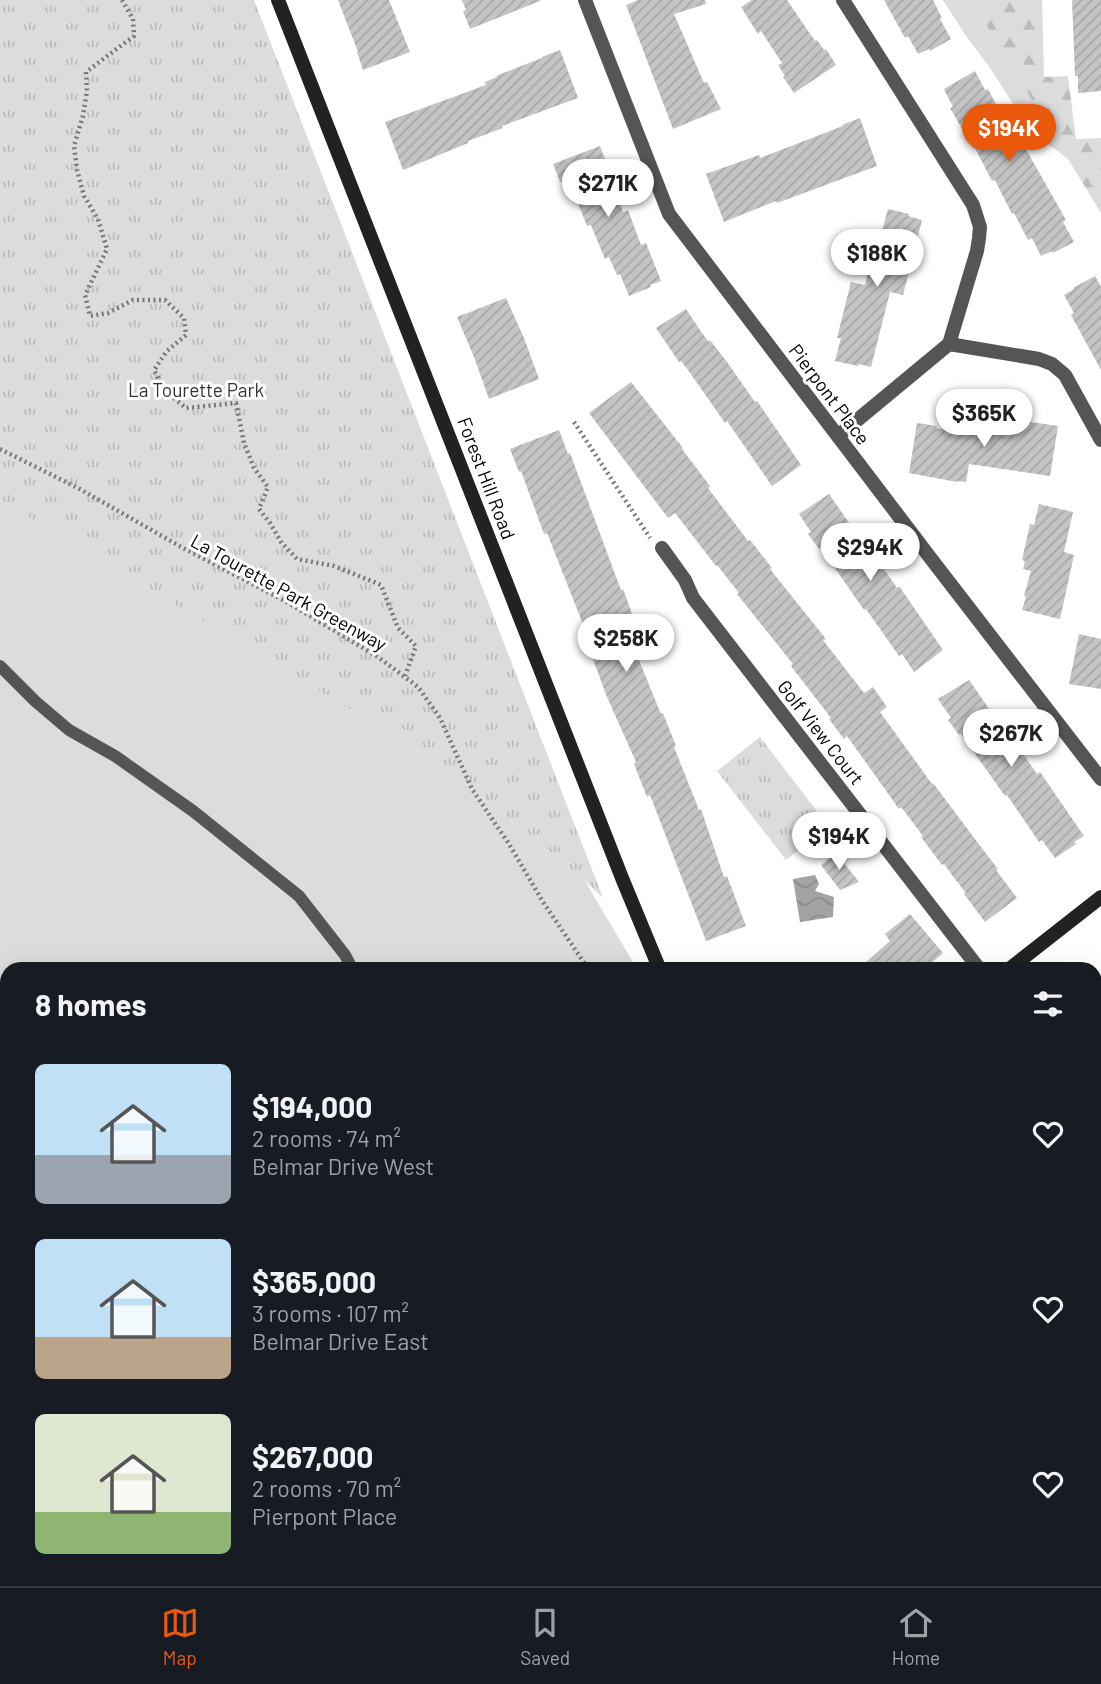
<!DOCTYPE html>
<meta charset="utf-8">
<style>
:root{--surface:#171b24;--page:#20242c;--text:#f1f3f6;--muted:#9ea1a6;--line:#363941;--accent:#ea580c}
body{margin:0;font-family:Barlow,sans-serif;background:var(--page);color:var(--text);height:100vh;display:flex;flex-direction:column;font-size:26px;white-space:nowrap}
*{box-sizing:border-box;margin:0}
p{font-size:23px;color:var(--muted)}
.icon{flex:none;width:38px;height:38px;fill:none;stroke:currentColor;stroke-width:2;stroke-linecap:round;stroke-linejoin:round}
.map{position:relative;flex:1;overflow:hidden}
.panel{position:absolute;left:0px;top:962px;width:1102px;height:625px;display:flex;flex-direction:column;background:var(--surface);border-radius:21px 21px 0 0;box-shadow:0 7px 28px #0002}
.panel>*{flex:none}
.price{position:absolute;translate:-50% -60px;padding:0 16px;border-radius:24px;background:#fff;color:#222;font-size:23px;line-height:46px;filter:drop-shadow(0 2px 4px #0008)}
.price::after{content:'';position:absolute;left:50%;top:42px;width:21px;height:16px;margin-left:-10px;background:inherit;clip-path:polygon(0 0,100% 0,50% 100%)}
.price.active{background:var(--accent);color:#fff}
ul{padding:0;list-style:none}
li{display:flex;align-items:center;gap:21px;height:175px;padding:0 35px}
li span{display:grid;place-items:center;flex:none;width:196px;height:140px;border-radius:10px;color:#555}
li>.icon{margin-inline-start:auto}
span .icon{width:84px;height:84px;fill:#fffc;stroke-width:1}
li b{font-size:30px}
h2{display:flex;justify-content:space-between;align-items:center;height:84px;padding:0 35px;font-size:30px}
.menu{display:flex;justify-content:space-around;align-items:center;height:98px;border-top:2px solid var(--line);background:var(--surface);font-size:19px;color:var(--muted)}
.menu a{display:grid;justify-items:center;gap:4px}
.menu .active{color:var(--accent)}
.map>svg:first-child{display:block}
</style>
<div class="map">
<svg width="1101" height="1586" viewBox="0 0 1101 1586">
<defs>
<pattern id="forest-firs" width="22" height="20" patternUnits="userSpaceOnUse" patternTransform="scale(1.75)"><rect width="22" height="20" fill="#dcdcdc"/><path d="M5 1l3.5 6h-7zM16 11l3.5 6h-7z" fill="#bbb"/></pattern>
<pattern id="park-tufts" width="24" height="20" patternUnits="userSpaceOnUse" patternTransform="scale(1.75)"><rect width="24" height="20" fill="#dcdcdc"/><path d="M3 7l-1-3M5 7V3M7 7l1-3M15 17l-1-3M17 17v-4M19 17l1-3" fill="none" stroke="#bbb"/></pattern>
<pattern id="water-waves" width="16" height="10" patternUnits="userSpaceOnUse" patternTransform="scale(1.75)"><rect width="16" height="10" fill="#a3a3a3"/><path d="M0 5q4-4 8 0t8 0" fill="none" stroke="#8b8b8b"/></pattern>
<pattern id="building-hatch" width="6" height="6" patternUnits="userSpaceOnUse" patternTransform="scale(1.75)"><rect width="6" height="6" fill="#c4c4c4"/><path d="M-1 1l2-2M0 6l6-6M5 7l2-2" fill="none" stroke="#a7a7a7"/></pattern>
</defs>
<rect width="100%" height="100%" fill="#fff"/>
<!-- green -->
<g fill="#dcdcdc">
<path d="M943,0H971L1070,160L1032,133L990,68L964,33Z"/>
<path d="M0,500L441,764L585,881L637,969L7,970V1524L0,1523Z"/>
<path d="M0,1550L7,1551V1580H1087L1093,1586H0Z"/>
</g>
<!-- forest -->
<path fill="url(#forest-firs)" d="M971,0H1042L1044,77L1068,76L1076,139L1101,138V213Z"/>
<!-- park -->
<g fill="url(#park-tufts)">
<path d="M0,0H254L603,898L585,881L441,764L0,500Z"/>
<path d="M760,737L829,827L786,860L717,771Z"/>
</g>
<!-- water -->
<path fill="url(#water-waves)" d="M815,875L819,884L815,891L834,897L833,917L800,922L793,879Z"/>
<!-- building -->
<g fill="url(#building-hatch)">
<path d="M338,0H389L410,52L363,70L357,52H358Z"/>
<path d="M462,0H540V1L470,29L463,11L466,10Z"/>
<path d="M638,0H705L706,4L674,14L704,83L707,82L721,109L673,129L626,5Z"/>
<path d="M752,0H787L815,41L817,40L824,50L826,49L836,65L794,93L783,77L785,76L778,65L782,63L761,31L758,34L741,7Z"/>
<path d="M884,0H933L942,18L940,19L951,39L930,51L929,49L918,54L908,36L905,38Z"/>
<path d="M1072,0H1101V91L1078,93V76H1075Z"/>
<path d="M560,50L578,98L502,126L503,128L468,141V143L403,170L385,122L486,85L485,82L497,77L496,76L542,58V57Z"/>
<path d="M975,71L985,90L988,89L997,106L999,105L1016,138L1019,137L1066,220L1063,222L1074,242L1053,253L1052,251L1041,256L1032,238L1028,240L1014,213L1012,214L995,180L992,181L975,148H973L950,108L953,107L944,89Z"/>
<path d="M860,118L877,166L777,203L776,201L724,222L706,174L759,155L760,158L843,126L842,125Z"/>
<path d="M600,146L607,164L605,165L623,212L628,210L641,245L646,243L661,281L650,285L651,287L629,296L620,274L617,275L609,257L605,259L591,225L587,226L573,191L567,193L562,182H560L553,164Z"/>
<path d="M888,209L909,214L908,216L922,220L903,295L890,292L871,367L859,364L858,366L835,361L841,338H837L851,282L865,285L879,230L882,231Z"/>
<path d="M1095,276L1101,287V370L1071,315L1074,313L1064,295L1074,289L1073,288Z"/>
<path d="M506,298L524,338L539,379L489,399L474,357L457,317Z"/>
<path d="M686,309L702,333L709,342L710,340L727,362L755,402L757,401L801,465L772,486L727,421L725,423L688,370L681,361L679,362L656,328Z"/>
<path d="M631,382L683,448L682,449L710,486L708,488L748,541L750,540L772,568L770,569L826,639L823,640L864,693L873,687L887,707L880,712L932,784L933,783L987,855L998,869L996,870L1017,898L985,922L964,894L966,893L955,879L944,864L942,865L921,837L923,836L901,807L899,809L847,736L844,739L829,719L831,718L791,666L793,664L737,594L739,593L717,565L716,566L675,513L668,518L589,413Z"/>
<path d="M977,414L1058,426L1050,476L969,464L966,482L957,481V482L909,473L917,423L937,426L936,428L974,435Z"/>
<path d="M559,430L568,454L570,453L621,590L623,589L634,619H632L645,649L636,653L661,714L663,713L670,731L676,746L674,747L699,810L701,809L724,877L727,876L746,926L706,941L650,795L647,797L634,764L636,762L607,697L585,638L588,637L547,533L544,534L521,471L519,472L510,449Z"/>
<path d="M829,494L852,527L854,525L897,588L899,586L943,650L914,672L902,654L899,656L866,609L864,610L821,548L819,549L808,534L811,532L799,514Z"/>
<path d="M1039,504L1073,512L1064,552L1074,555L1060,619L1022,610L1026,597L1024,596L1031,571L1023,569L1025,561L1022,560L1030,524L1034,525Z"/>
<path d="M1079,634L1101,639V689L1069,684Z"/>
<path d="M969,680L992,713L994,712L1037,774L1040,772L1084,836L1074,842L1076,844L1055,858L1042,840L1039,842L1007,795L1005,796L961,734L959,735L948,720L951,718L938,699Z"/>
<path d="M836,853L859,882L840,890L821,865Z"/>
<path d="M910,914L943,953L923,970H857L890,941L885,934Z"/>
</g>
<g fill="none" stroke-linecap="round" stroke-linejoin="round">
<!-- path -->
<g stroke="#777" stroke-width="4.5" stroke-dasharray="2 3.5" stroke-linecap="butt">
<path d="M122,0L133,19L134,36L86,72L87,91L83,116L74,146L77,170L84,196L98,219L107,249L85,295L90,316L108,313L133,300H165L184,318L186,335L167,351L154,370L165,391L186,408L236,403L244,443L254,468L268,487L259,509L270,523L281,542L297,559L334,566L381,585L398,628L416,646L405,676"/>
<path d="M574,422L650,538"/>
<path d="M0,449L78,488L183,548L285,601L378,657L418,687L440,718L472,789L509,844L543,902L589,970"/>
<path d="M977,1580L983,1586"/>
</g>
<!-- lane -->
<g stroke="#555" stroke-width="12">
<path d="M0,666L35,701L69,730L115,756L193,811L299,896L345,955L353,970"/>
<path d="M0,1008L7,1015"/>
<path d="M0,1279L7,1281"/>
<path d="M1096,1400L1101,1407"/>
<path d="M1096,1461L1101,1456"/>
<path d="M0,1477L7,1480"/>
<path d="M1096,1495L1101,1492"/>
</g>
<!-- street -->
<g stroke="#555" stroke-width="14">
<path d="M585,0L669,214L932,560L1101,779"/>
<path d="M843,0L973,205L980,227L979,238L977,251L949,344"/>
<path d="M838,436L949,344L1039,359L1052,364L1065,375L1101,440"/>
<path d="M662,548L685,580L693,598L980,970"/>
<path d="M0,1538L7,1539"/>
</g>
<!-- secondary -->
<g stroke="#222" stroke-width="14">
<path d="M278,0L622,878L660,970"/>
<path d="M1008,970L1101,897"/>
<path d="M1096,1560L1101,1566"/>
</g>
</g>
<g text-anchor="middle" dominant-baseline="central" stroke-width="6" stroke-linejoin="round" paint-order="stroke">
<!-- park labels -->
<g font-size="19" fill="#333" stroke="#fff">
<text x="196" y="389">La Tourette Park</text>
</g>
<!-- street labels -->
<g font-size="19" fill="#000" stroke="#fff">
<text transform="translate(830 394) rotate(53)">Pierpont Place</text>
<text transform="translate(487 478) rotate(69)">Forest Hill Road</text>
<text transform="translate(289 592) rotate(29)">La Tourette Park Greenway</text>
<text transform="translate(821 732) rotate(52)">Golf View Court</text>
</g>
</g>
</svg>
<b class="price active" style="left:1009px;top:164px">$194K</b>
<b class="price" style="left:608px;top:219px">$271K</b>
<b class="price" style="left:877px;top:289px">$188K</b>
<b class="price" style="left:984px;top:449px">$365K</b>
<b class="price" style="left:870px;top:583px">$294K</b>
<b class="price" style="left:626px;top:674px">$258K</b>
<b class="price" style="left:1011px;top:769px">$267K</b>
<b class="price" style="left:839px;top:872px">$194K</b>
<section class="panel">
<h2>8 homes<svg class="icon" aria-label="filters" viewBox="0 0 24 24"><path d="M4 7h16M4 17h16"/><circle cx="9" cy="7" r="2"/><circle cx="15" cy="17" r="2"/></svg></h2>
<ul>
<li><span style="background:linear-gradient(#bfe0f5 65%,#9aa5b1 0)"><svg class="icon" aria-label="home" viewBox="0 0 24 24"><path d="M3 11l9-7 9 7M6 9v11h12V9"/></svg></span><div><b>$194,000</b><p>2 rooms · 74 m²</p><p>Belmar Drive West</p></div><svg class="icon" aria-label="heart" viewBox="0 0 24 24"><path d="M12 20l-8-8c-3-5 5-10 8-4 3-6 11-1 8 4z"/></svg></li>
<li><span style="background:linear-gradient(#bfe0f5 70%,#b9a48a 0)"><svg class="icon" aria-label="home" viewBox="0 0 24 24"><path d="M3 11l9-7 9 7M6 9v11h12V9"/></svg></span><div><b>$365,000</b><p>3 rooms · 107 m²</p><p>Belmar Drive East</p></div><svg class="icon" aria-label="heart" viewBox="0 0 24 24"><path d="M12 20l-8-8c-3-5 5-10 8-4 3-6 11-1 8 4z"/></svg></li>
<li><span style="background:linear-gradient(#dfe7d0 70%,#8fb573 0)"><svg class="icon" aria-label="home" viewBox="0 0 24 24"><path d="M3 11l9-7 9 7M6 9v11h12V9"/></svg></span><div><b>$267,000</b><p>2 rooms · 70 m²</p><p>Pierpont Place</p></div><svg class="icon" aria-label="heart" viewBox="0 0 24 24"><path d="M12 20l-8-8c-3-5 5-10 8-4 3-6 11-1 8 4z"/></svg></li>
</ul>
</section>
</div>
<nav class="menu">
<a class="active"><svg class="icon" aria-label="map" viewBox="0 0 24 24"><path d="M3 6l6-2 6 2 6-2v14l-6 2-6-2-6 2zM9 4v14M15 6v14"/></svg>Map</a>
<a><svg class="icon" aria-label="saved" viewBox="0 0 24 24"><path d="M7 4h10v16l-5-4-5 4z"/></svg>Saved</a>
<a><svg class="icon" aria-label="home" viewBox="0 0 24 24"><path d="M3 11l9-7 9 7M6 9v11h12V9"/></svg>Home</a>
</nav>
